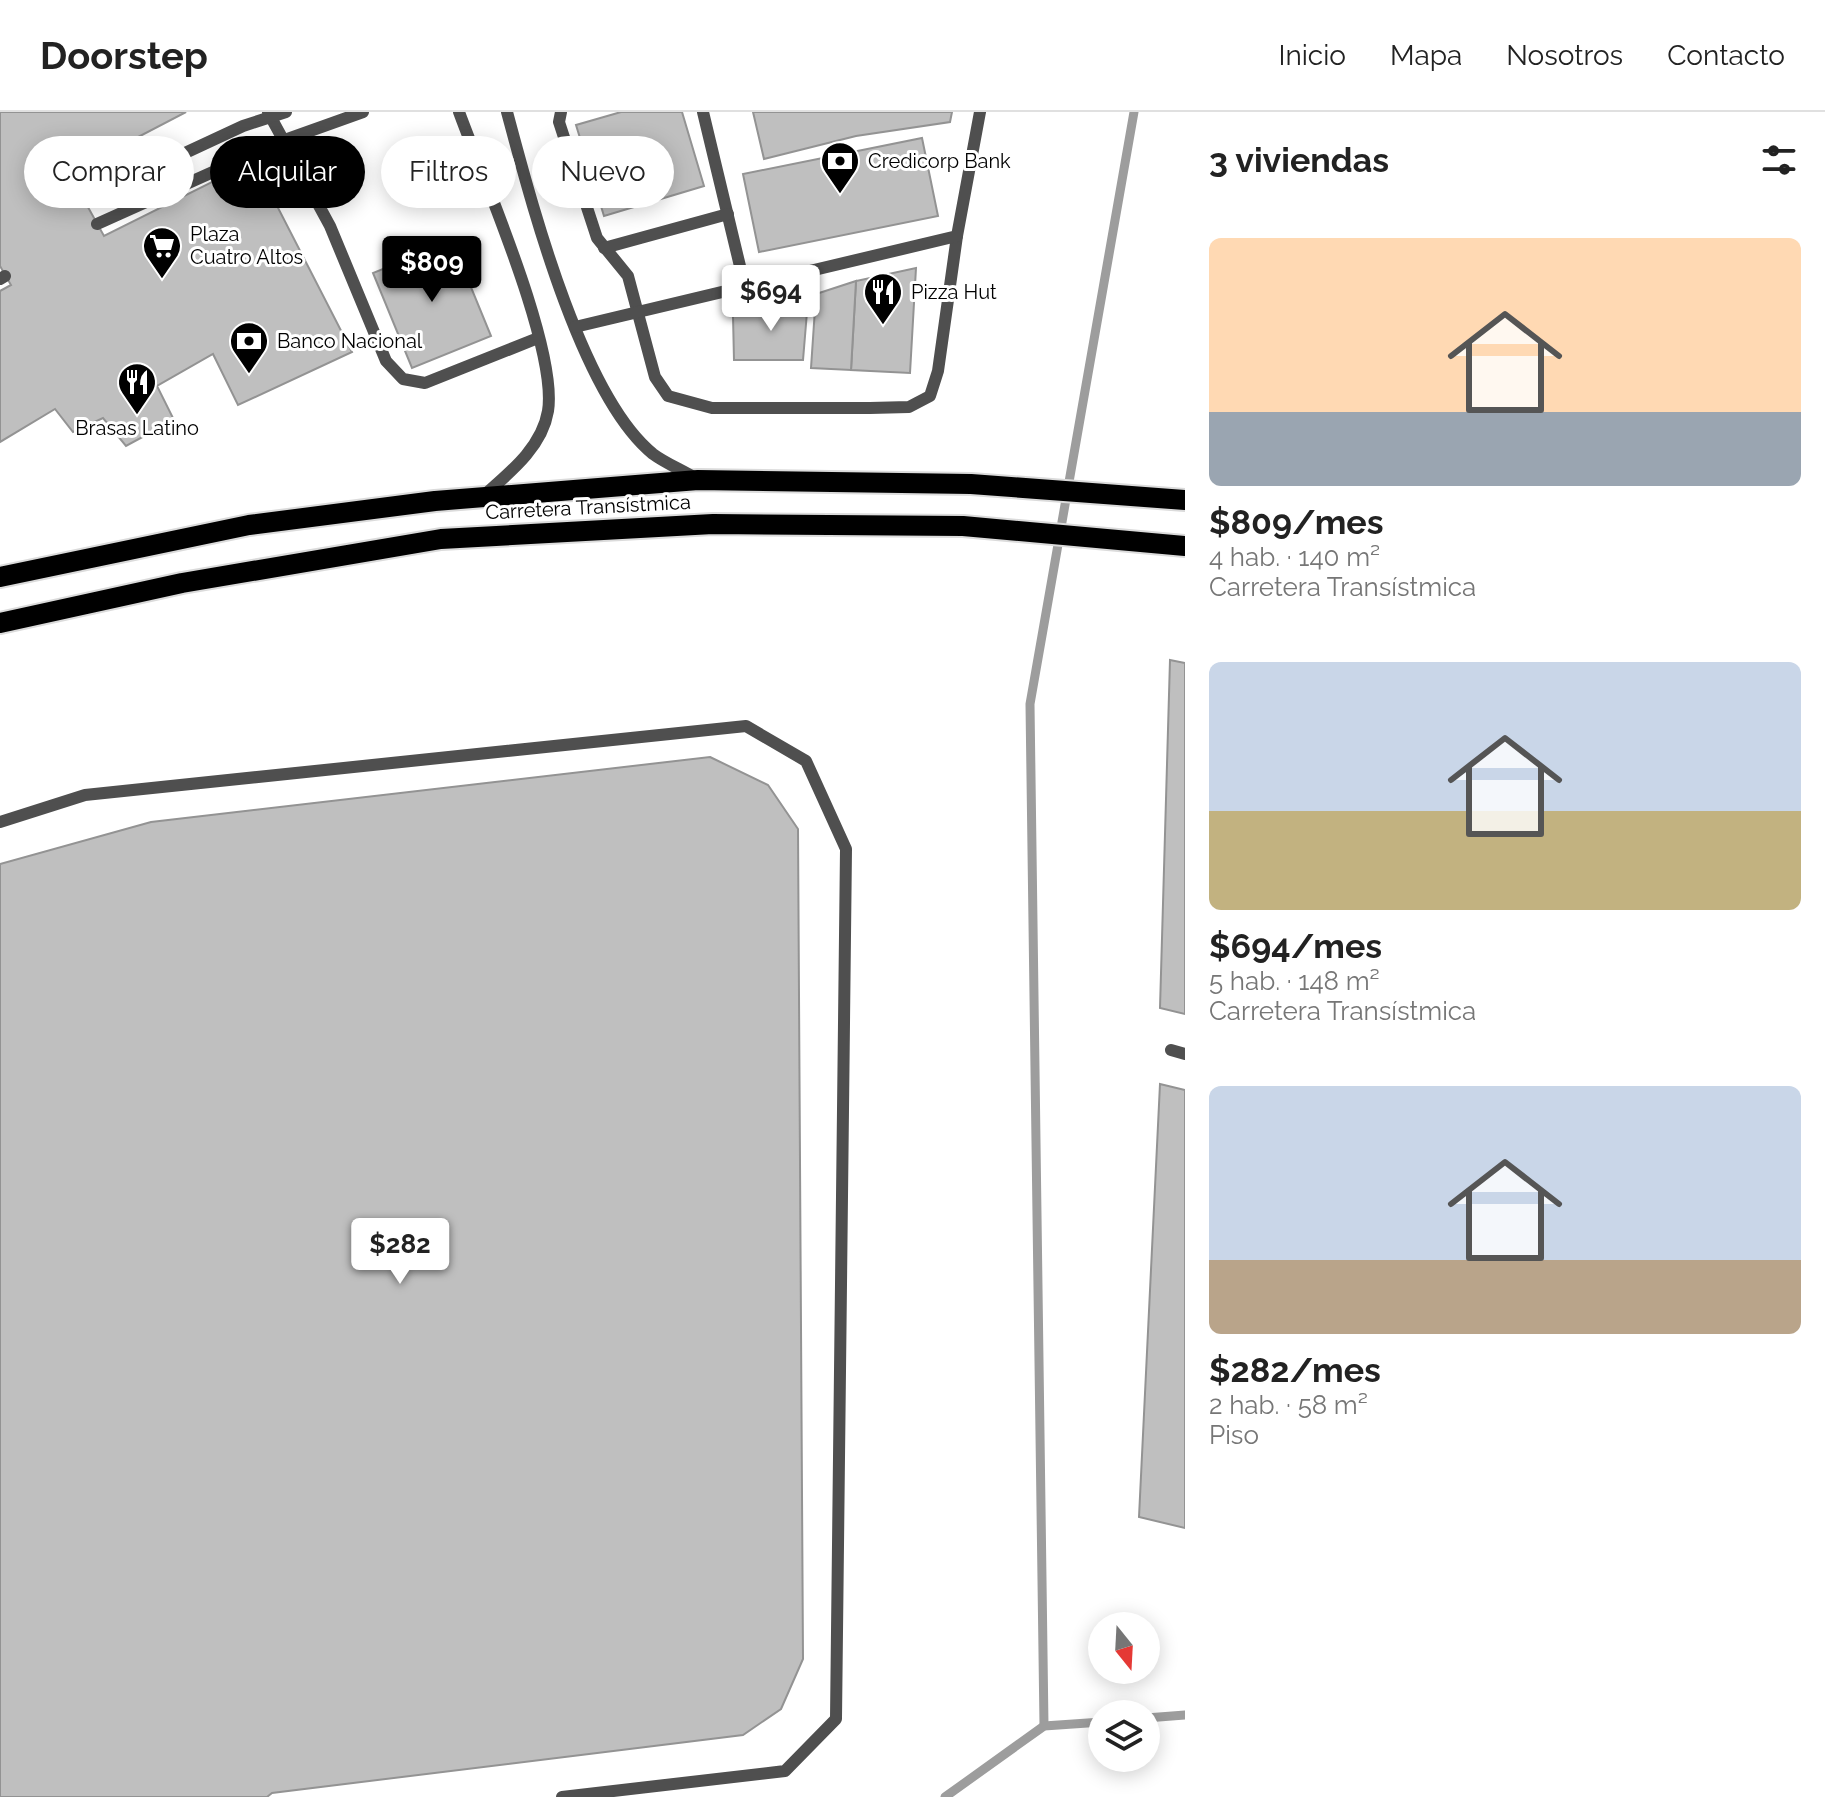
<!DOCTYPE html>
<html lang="es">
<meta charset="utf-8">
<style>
:root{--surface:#fff;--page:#f2f2f2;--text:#222;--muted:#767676;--line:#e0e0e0;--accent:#000}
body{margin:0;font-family:Raleway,sans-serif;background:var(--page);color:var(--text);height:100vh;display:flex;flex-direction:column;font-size:30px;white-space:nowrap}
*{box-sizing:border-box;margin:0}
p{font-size:26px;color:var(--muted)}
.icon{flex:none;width:44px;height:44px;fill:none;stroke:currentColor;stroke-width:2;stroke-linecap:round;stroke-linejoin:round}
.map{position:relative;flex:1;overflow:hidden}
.sheet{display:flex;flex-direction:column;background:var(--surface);width:640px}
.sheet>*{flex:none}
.guide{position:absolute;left:24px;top:24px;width:760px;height:72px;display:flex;gap:16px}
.needle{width:52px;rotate:162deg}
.tools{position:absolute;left:1088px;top:1500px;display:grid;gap:16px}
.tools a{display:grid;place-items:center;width:72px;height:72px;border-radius:50%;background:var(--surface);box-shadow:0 4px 20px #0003;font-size:40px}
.price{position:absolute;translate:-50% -68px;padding:0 18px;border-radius:8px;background:#fff;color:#222;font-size:26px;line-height:52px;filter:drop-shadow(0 2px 4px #0008)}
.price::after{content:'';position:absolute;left:50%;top:48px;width:24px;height:18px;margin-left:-12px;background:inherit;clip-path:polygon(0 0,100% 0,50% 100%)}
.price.selected{background:var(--accent);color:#fff}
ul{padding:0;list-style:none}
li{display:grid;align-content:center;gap:16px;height:424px;padding:0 24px}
li span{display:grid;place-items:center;height:248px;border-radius:12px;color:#555}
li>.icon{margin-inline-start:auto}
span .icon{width:144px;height:144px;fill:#fffc;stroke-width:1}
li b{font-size:34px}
h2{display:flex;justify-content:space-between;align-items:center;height:96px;padding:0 24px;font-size:34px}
.pill{padding:0 28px;border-radius:36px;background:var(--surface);box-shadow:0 4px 20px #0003;font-size:28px;line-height:72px}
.pill.selected{background:var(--accent);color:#fff}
header{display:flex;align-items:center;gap:48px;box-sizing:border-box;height:112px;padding:0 40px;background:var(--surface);border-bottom:2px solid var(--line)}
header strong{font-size:38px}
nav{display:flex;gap:44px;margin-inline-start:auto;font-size:28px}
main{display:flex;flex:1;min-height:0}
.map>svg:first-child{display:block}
</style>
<header>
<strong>Doorstep</strong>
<nav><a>Inicio</a><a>Mapa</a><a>Nosotros</a><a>Contacto</a></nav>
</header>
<main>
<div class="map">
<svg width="1185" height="1685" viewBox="0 0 1185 1685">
<rect width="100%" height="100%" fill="#fff"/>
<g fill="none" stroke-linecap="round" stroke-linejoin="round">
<!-- stream -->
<g stroke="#9d9d9d" stroke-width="9">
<path d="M1146,1606L1185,1603"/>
<path d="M1044,1614L1030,592L1134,0"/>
<path d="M945,1685L1044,1614L1102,1610"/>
</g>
</g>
<!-- building -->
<g fill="#bfbfbf" stroke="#939393" stroke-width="2">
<path d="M0,0H186L69,61L104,124L254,49L352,240L238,293L213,242L157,274L174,308L126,334L103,306L73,320L55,297L0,330V179L11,173L0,154Z"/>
<path d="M621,0H682L704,74L604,104L576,13Z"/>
<path d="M753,0H952L950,10L856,24L764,47Z"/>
<path d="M922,26L938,104L759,140L743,62Z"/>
<path d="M452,129L491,224L412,256L373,161Z"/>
<path d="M916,156L910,261L851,258L856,169Z"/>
<path d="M856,169L851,258L811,256L816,182Z"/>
<path d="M808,188L803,248H734L733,204Z"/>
<path d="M1170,548L1185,551V902L1160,896Z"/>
<path d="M710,645L768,673L798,717L803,1547L781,1597L743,1623L272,1681L267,1685H0V752L151,710Z"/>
<path d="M1160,972L1185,978V1416L1139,1405Z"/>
</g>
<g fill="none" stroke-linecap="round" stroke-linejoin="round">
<!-- primary casing -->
<g stroke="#dbdbdb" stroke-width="24">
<g id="primary">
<path d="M0,465L249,413L435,389L698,368L971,372L1185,388"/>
<path d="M0,511L182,471L441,427L713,412L963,414L1185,434"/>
</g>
</g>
<!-- service -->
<g stroke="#4f4f4f" stroke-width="12">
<path d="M268,0L330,114L386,249L403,267L425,271L538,226"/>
<path d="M459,0C483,66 558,237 548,299C542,336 508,362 482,385"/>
<path d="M507,0C531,89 581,284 653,342C665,351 682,358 695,366"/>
<path d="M561,0L559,10L597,126L628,164L655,265L668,284L712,296H870L909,295L930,284L938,259L957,124"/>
<path d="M703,0L745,175"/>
<path d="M84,88L243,14L286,0"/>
<path d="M97,112L282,29L363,0"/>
<path d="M604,136L728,102"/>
<path d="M0,167L5,164"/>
<path d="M575,215L957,124L980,0"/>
<path d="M0,710L85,683L746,614L806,649L846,737L836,1607L785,1659L562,1685"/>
<path d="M1171,938L1185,942"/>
</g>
<!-- primary -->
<use href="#primary" stroke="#000" stroke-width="20"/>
</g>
<!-- icons -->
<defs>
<g id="bank-pin" transform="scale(2)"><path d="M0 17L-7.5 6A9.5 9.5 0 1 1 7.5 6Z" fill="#000" stroke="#fff"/><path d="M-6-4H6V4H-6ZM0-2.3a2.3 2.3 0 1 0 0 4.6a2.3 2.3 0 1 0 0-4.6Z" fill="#fff"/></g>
<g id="supermarket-pin" transform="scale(2)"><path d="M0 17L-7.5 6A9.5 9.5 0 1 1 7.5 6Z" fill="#000" stroke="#fff"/><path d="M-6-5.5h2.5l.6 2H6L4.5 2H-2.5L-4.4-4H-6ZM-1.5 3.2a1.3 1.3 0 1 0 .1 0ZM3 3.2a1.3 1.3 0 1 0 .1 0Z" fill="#fff"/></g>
<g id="restaurant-pin" transform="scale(2)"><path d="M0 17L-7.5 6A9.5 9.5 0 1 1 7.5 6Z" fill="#000" stroke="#fff"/><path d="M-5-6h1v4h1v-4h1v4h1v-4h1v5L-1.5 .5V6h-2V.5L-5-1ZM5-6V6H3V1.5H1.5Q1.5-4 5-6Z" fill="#fff"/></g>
</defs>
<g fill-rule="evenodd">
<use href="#bank-pin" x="840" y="49"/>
<use href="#supermarket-pin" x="162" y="134"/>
<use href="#restaurant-pin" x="883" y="180"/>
<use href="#bank-pin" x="249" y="229"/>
<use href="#restaurant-pin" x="137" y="270"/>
</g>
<g text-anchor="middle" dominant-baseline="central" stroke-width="6" stroke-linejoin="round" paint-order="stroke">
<!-- poi labels -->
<g font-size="20" fill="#000" stroke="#fff" text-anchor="start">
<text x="868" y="49">Credicorp Bank</text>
<text x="190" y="122">Plaza<tspan x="190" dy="23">Cuatro Altos</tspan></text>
<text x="911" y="180">Pizza Hut</text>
<text x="277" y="229">Banco Nacional</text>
<text x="137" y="316" text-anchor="middle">Brasas Latino</text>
</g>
<!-- street labels -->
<g font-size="20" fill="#000" stroke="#fff">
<text transform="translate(588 395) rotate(-3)">Carretera Transístmica</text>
</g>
</g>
</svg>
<div class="tools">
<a><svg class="needle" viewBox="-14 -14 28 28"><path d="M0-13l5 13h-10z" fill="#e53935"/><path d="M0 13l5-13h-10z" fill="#767676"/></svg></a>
<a><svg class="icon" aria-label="layers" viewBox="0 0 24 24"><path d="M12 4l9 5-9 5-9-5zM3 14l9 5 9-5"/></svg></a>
</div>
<b class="price selected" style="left:432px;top:192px">$809</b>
<b class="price" style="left:771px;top:221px">$694</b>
<b class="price" style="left:400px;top:1174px">$282</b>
<div class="guide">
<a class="pill">Comprar</a>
<a class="pill selected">Alquilar</a>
<a class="pill">Filtros</a>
<a class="pill">Nuevo</a>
</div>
</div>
<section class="sheet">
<h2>3 viviendas<svg class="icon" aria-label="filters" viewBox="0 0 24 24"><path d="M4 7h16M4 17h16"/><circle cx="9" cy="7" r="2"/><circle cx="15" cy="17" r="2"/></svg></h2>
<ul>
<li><span style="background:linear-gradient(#ffd9b3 70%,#9aa5b1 0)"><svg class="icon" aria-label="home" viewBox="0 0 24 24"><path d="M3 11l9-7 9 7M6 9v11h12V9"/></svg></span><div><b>$809/mes</b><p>4 hab. · 140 m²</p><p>Carretera Transístmica</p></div></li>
<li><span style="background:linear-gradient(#c9d6e8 60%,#c2b280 0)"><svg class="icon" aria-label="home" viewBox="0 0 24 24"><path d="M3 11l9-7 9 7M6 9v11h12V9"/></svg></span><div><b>$694/mes</b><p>5 hab. · 148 m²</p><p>Carretera Transístmica</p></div></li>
<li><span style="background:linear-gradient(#c9d6e8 70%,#b9a48a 0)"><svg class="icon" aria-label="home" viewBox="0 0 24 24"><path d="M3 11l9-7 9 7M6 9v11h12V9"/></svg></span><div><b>$282/mes</b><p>2 hab. · 58 m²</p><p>Piso</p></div></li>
</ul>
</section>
</main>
